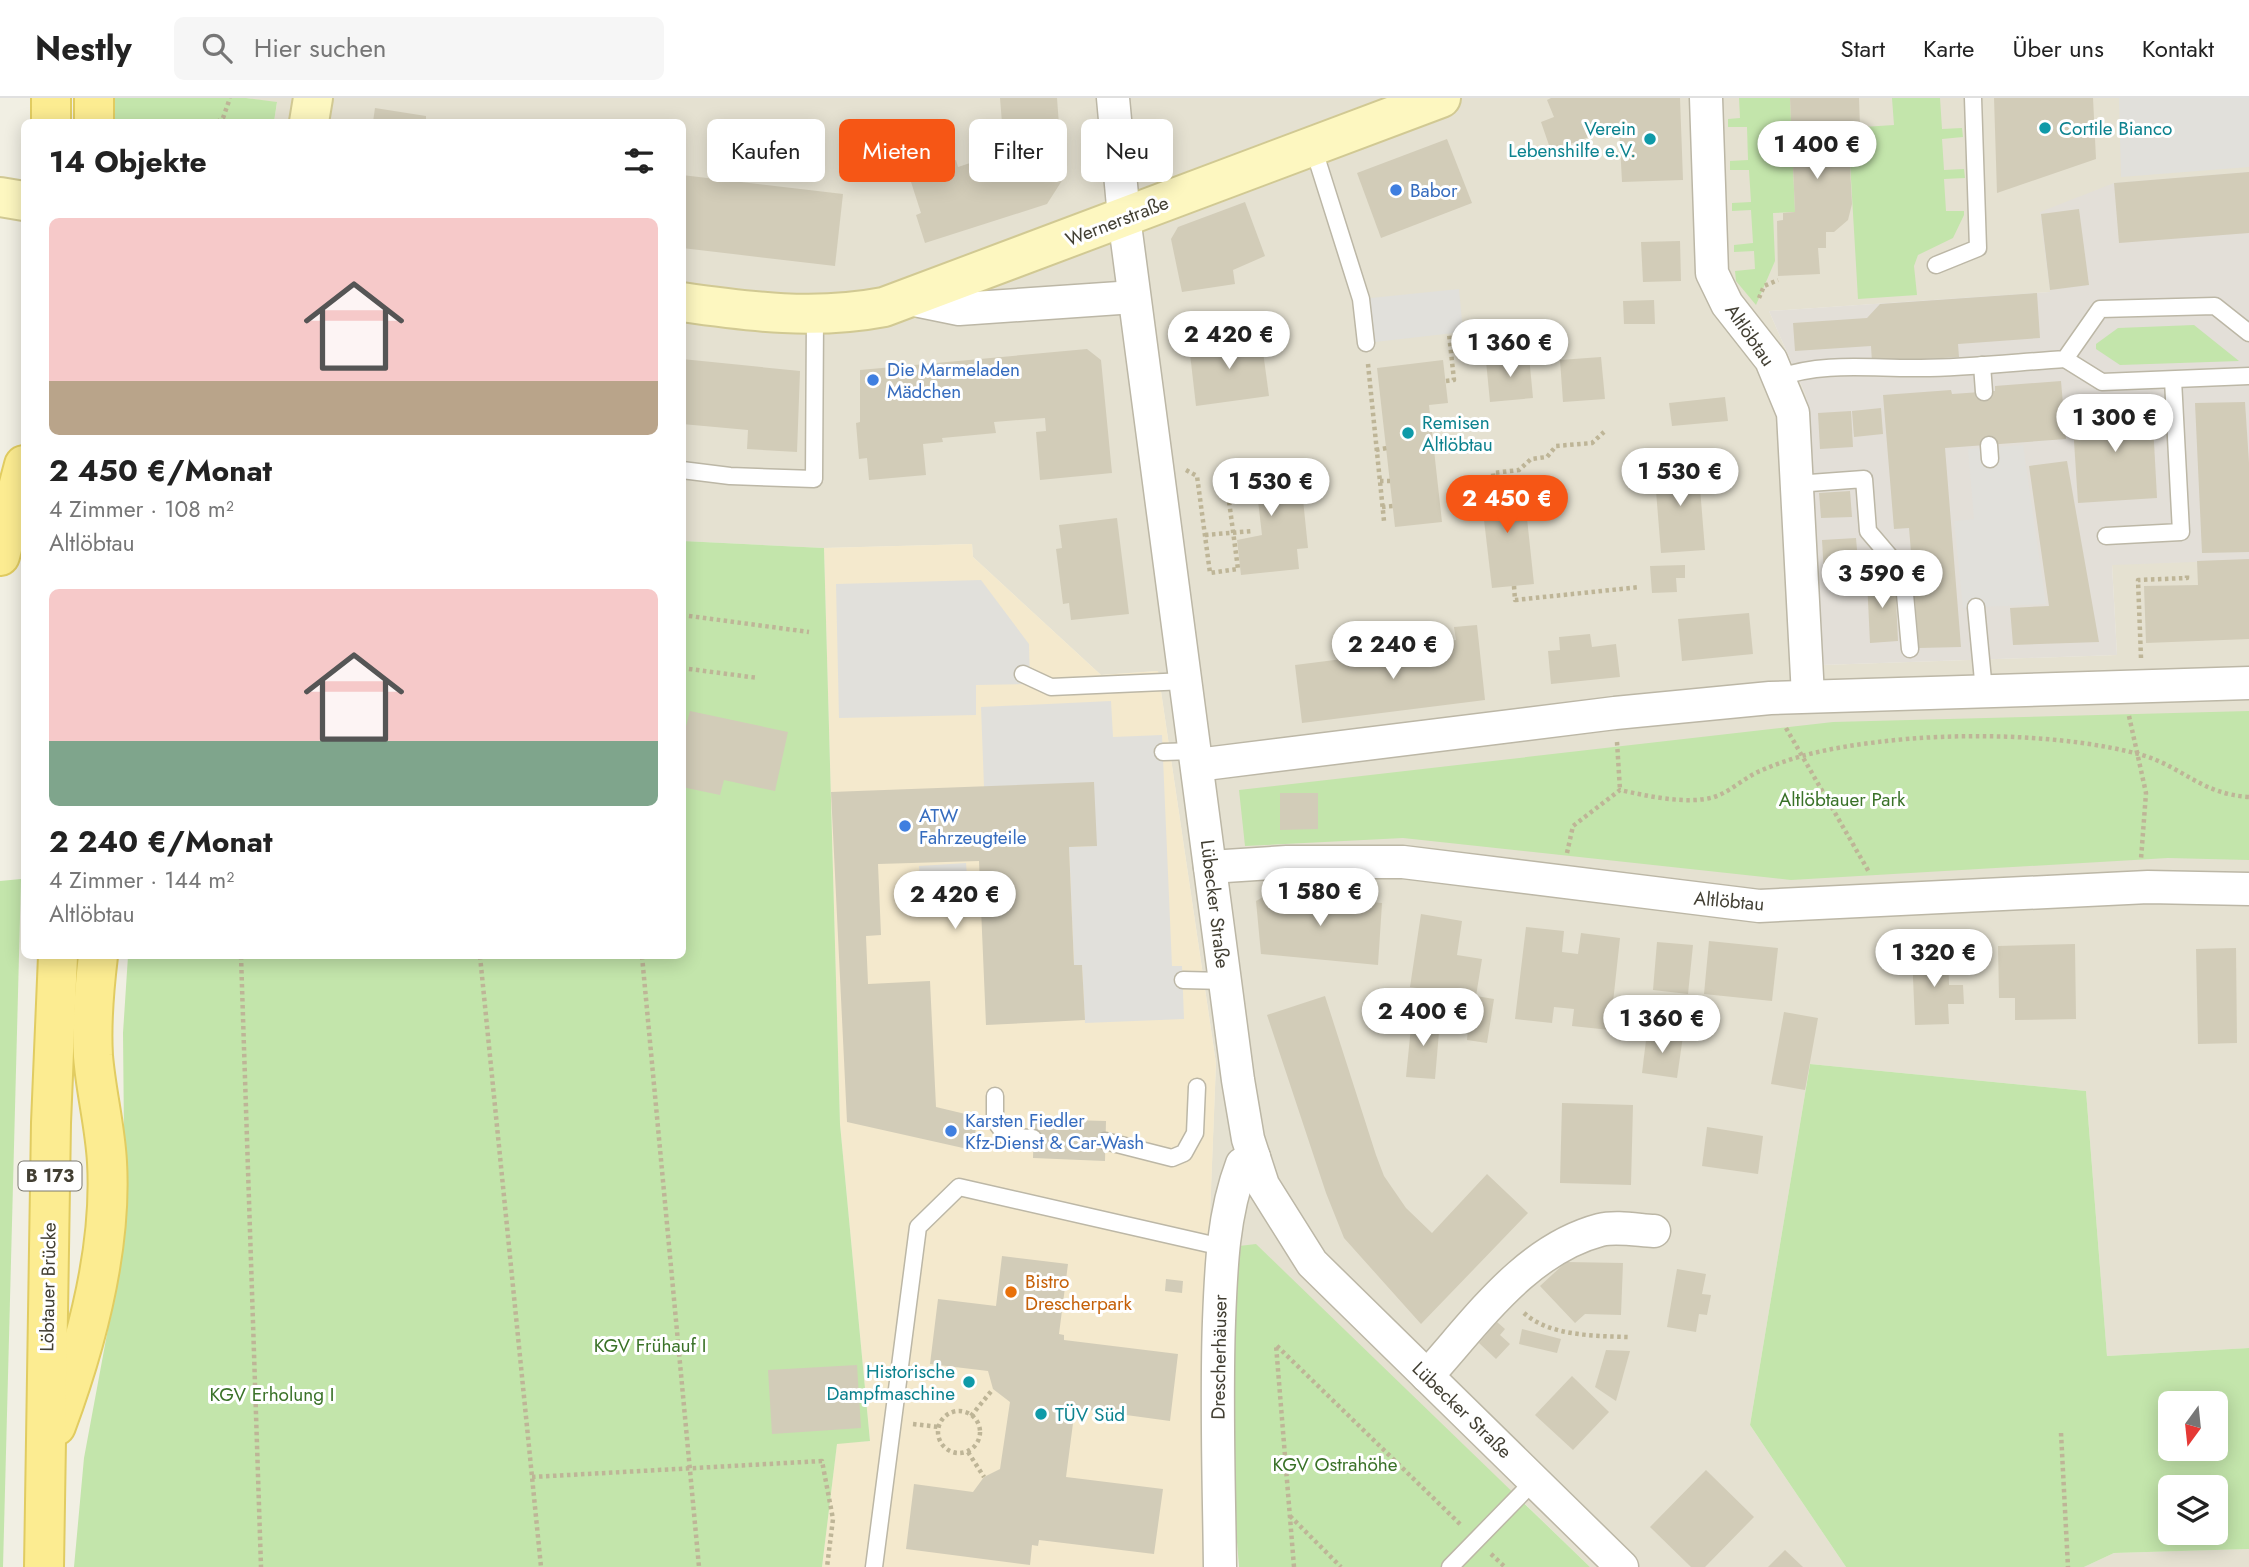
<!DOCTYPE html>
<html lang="de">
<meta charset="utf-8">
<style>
:root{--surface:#fff;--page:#f6f6f6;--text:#222;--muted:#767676;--line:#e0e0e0;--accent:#f65615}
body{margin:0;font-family:Jost,sans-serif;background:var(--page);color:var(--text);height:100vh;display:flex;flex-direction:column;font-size:26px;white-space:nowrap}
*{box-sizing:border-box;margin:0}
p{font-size:23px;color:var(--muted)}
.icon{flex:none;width:38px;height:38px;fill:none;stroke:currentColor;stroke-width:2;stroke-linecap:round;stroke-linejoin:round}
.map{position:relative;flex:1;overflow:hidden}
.panel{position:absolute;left:21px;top:21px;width:665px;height:840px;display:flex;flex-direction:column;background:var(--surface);border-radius:10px;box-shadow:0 4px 18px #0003}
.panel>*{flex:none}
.hud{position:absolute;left:707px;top:21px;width:665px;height:63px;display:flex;gap:14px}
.needle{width:46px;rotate:195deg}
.buttons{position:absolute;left:2158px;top:1293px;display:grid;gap:14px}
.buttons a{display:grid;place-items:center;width:70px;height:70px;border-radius:10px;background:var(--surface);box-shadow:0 4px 18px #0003;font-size:35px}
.price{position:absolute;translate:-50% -60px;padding:0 16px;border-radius:24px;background:#fff;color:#222;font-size:23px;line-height:46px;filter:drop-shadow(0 2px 4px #0008)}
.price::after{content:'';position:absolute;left:50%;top:42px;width:21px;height:16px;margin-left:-10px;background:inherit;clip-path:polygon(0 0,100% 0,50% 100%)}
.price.current{background:var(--accent);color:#fff}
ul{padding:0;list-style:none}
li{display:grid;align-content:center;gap:14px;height:371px;padding:0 28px}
li span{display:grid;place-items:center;height:217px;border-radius:10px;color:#555}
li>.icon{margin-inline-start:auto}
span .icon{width:126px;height:126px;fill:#fffc;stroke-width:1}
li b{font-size:30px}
h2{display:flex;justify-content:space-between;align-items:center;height:84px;padding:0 28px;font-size:30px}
.tag{padding:0 24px;border-radius:10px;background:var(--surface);box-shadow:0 4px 18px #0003;font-size:24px;line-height:63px}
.tag.current{background:var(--accent);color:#fff}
header{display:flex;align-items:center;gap:42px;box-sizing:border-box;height:98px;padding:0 35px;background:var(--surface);border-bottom:2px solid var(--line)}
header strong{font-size:33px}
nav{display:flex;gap:38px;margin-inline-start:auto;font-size:24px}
.search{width:490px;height:63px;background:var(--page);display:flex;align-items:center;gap:18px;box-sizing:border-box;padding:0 24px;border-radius:10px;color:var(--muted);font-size:26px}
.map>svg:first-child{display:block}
</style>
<header>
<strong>Nestly</strong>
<div class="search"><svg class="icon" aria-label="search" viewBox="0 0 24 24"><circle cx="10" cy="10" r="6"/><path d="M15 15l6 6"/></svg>Hier suchen</div>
<nav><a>Start</a><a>Karte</a><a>Über uns</a><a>Kontakt</a></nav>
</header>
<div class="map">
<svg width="2249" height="1469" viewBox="0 0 2249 1469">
<rect width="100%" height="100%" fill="#f1efe3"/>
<!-- residential -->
<g fill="#e5e1d1">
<path d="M246,0H2249V74L2051,194L1769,213L1806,298L1822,567L2117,557L2112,466L2249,462V1250L2107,1258L2086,993L1810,966L1750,1327L1846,1469H1590L1519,1400L1239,1148L1209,1138L1216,965L1158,573L1101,577L973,459L972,446L824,450L683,443L682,24H274L277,5Z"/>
<path d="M2249,1451V1469H2084L2114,1455Z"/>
</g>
<!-- commercial -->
<path fill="#f4e9cd" d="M972,446L973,459L1101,577L1158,573L1216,965L1209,1145L1220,1469H822L837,1345L870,1343L840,1026L824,450Z"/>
<!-- industrial -->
<path fill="#e3dfd8" d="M2249,74V462L2112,467L2117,557L1822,567L1806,298L1769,213L2050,194L2040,114L2114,85Z"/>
<!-- green -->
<g fill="#c3e5ab" fill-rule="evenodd">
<path d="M112,0H246L277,4L274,24H111Z"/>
<path d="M1739,0H1790L1795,114L1773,115L1775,163L1756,207L1736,183L1735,173L1755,171L1754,153L1734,154V147L1753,145L1751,112L1732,113V105L1751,104L1749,72H1730V63L1748,62L1747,29H1728V21L1740,20Z"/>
<path d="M1892,0H1940L1942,31L1962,30L1963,39L1942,41L1944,72L1964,71L1965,80L1944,81L1946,113H1964V117L1953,140L1918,157L1914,168L1917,197L1858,201L1848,30L1894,27Z"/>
<path d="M2194,227L2239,263L2120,267L2096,251V246L2118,230Z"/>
<path d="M683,443L824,450L840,1026L870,1343L837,1346L822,1469H74L84,1360L125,1139L123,935L128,858H682Z"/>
<path d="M2249,613V762L2168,760L1791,782L1403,740L1245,748L1239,692L1833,624Z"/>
<path d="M21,781L3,1469H0V783Z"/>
<path d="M1810,966L2086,993L2107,1258L2249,1250V1451L2114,1455L2084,1469H1846L1750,1327ZM2170,1306H2216V1351H2170ZM2170,1390H2216V1435H2170Z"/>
<path d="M1256,1146L1590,1469H1239L1224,1281L1239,1148Z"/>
</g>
<!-- parking -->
<g fill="#e1e0db">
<path d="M2119,0H2249V69L2121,79Z"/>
<path d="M1459,191L1463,234L1366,245L1361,201Z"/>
<path d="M2023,347L2046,506L1963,510L1954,423L1974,421L1968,351Z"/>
<path d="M981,482L1029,546L1030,586L976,587V617L839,620L836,486Z"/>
<path d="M1111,603L1113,639L1162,637L1172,868H1182L1184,921L1085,925L1082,867H1074L1069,749L1097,748L984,689L981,609Z"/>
<path d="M966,765L970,816L922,819L919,768Z"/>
</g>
<!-- building -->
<g fill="#d2ccb8">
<path d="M1000,0H1057L1063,81L1047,106L925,145L916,117L921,115L911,84L938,75L935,68L956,62L958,69L979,62L980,67L995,62L994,59L1004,50Z"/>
<path d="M1551,0H1680L1683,82L1622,84L1619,28L1551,53L1541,24L1554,19L1547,2Z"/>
<path d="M1790,0H1859L1860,29L1848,30L1852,106L1848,122L1834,134H1826V150H1818L1820,176L1778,178L1777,123L1783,122V115L1795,114Z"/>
<path d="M1994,0H2093L2096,61L1997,95Z"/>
<path d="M375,10L426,18V24H373Z"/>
<path d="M1447,41L1472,105L1381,140L1357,75Z"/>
<path d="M2249,74V135L2119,145L2114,85Z"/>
<path d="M682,77L843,96L835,168L682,150Z"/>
<path d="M1245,104L1265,158L1233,172L1235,186L1182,194L1171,141L1178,129Z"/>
<path d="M2079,111L2089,187L2050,192L2041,116Z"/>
<path d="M1680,143L1681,183L1643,184L1641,144Z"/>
<path d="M2037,195L2040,240L1958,246L1959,259L1872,264L1871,248L1795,253L1793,225L1867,220L1880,206Z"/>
<path d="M1654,202L1655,226H1624L1623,203Z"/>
<path d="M1261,239L1269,298L1196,308L1189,247Z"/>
<path d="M1087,251L1101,262L1112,375L1040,382L1036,334L1046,333L1045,320L994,324L996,335L942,340L943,344L923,346L926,377L869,382L867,360L859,361L856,325L860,324V272Z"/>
<path d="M1529,258L1533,300L1490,304L1486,263Z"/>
<path d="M1601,259L1605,301L1563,304L1560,262Z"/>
<path d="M682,261L800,273L797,354L747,351L748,332L682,326Z"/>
<path d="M1443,262L1448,305L1429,307L1442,424L1395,429L1377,270Z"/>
<path d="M2061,283L2066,341L1945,350L1961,549L1919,550L1909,430L1894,431L1883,297L1951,292L1952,296L1995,293V288Z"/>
<path d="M1725,299L1728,323L1672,328L1669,305Z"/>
<path d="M2245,304L2249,365V454L2202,455L2195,305Z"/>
<path d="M2152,307L2157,400L2078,405L2072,312Z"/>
<path d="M1881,310L1883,336L1854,339L1852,313Z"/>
<path d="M1851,313L1853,349L1820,351L1818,315Z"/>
<path d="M1278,360L1281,384L1301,382L1308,450L1297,451L1299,471L1241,477L1237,442L1262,437L1257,394L1233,396L1229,365Z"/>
<path d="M2067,363L2099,544L2013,547L2010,510L2049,508L2029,368Z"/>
<path d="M1698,365L1705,452L1661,455L1654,368Z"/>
<path d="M1523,383L1534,486L1492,490L1480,388Z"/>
<path d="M1850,393L1852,419L1821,420L1819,395Z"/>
<path d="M1117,420L1129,516L1071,522L1069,505L1063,506L1056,451L1062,450L1059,427Z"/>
<path d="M1856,440L1859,475L1824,476L1822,442Z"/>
<path d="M2249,461V541L2146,545L2144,488L2198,487L2197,463Z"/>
<path d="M1685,467V480H1676L1677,494L1652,495L1650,468Z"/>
<path d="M1895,480L1898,543L1870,545L1867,482Z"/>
<path d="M1749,515L1753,556L1682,563L1678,521Z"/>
<path d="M1477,527L1485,602L1302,625L1295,567L1446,548L1445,543L1456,542L1454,529Z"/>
<path d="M1590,536L1592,549L1616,546L1620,579L1551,586L1548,553L1560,552L1559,539Z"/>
<path d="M690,613L788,634L775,693L724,682L720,697L682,689V644Z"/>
<path d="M1094,684L1097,748L1069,749L1074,867H1082L1085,922L986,927L979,763L878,766L881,837L866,838L868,886L930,883L936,1009L978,1019L972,1052L847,1024L831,694Z"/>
<path d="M1280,695H1318V731L1280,732Z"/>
<path d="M1270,795L1382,805L1378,867L1261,856L1256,803Z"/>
<path d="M1421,816L1462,823L1457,857L1482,861L1476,898L1494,901L1487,945L1467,942L1468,931L1447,928L1451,895L1410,889Z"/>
<path d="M1526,829L1564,833L1562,854L1578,856L1581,835L1620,840L1610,932L1572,928L1574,911L1554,909L1552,925L1515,921Z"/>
<path d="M1709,843L1778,850L1772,903L1704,896Z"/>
<path d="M1657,844L1693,847L1688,896L1653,892Z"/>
<path d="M2075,846L2076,921L2015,922V900H1999L1998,848Z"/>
<path d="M2236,850L2237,945L2198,946L2196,851Z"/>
<path d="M1948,855L1949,887H1963L1964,906H1948L1949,926L1915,927L1912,856Z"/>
<path d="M1325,898L1376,1057L1384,1078L1406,1110L1432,1135L1487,1076L1528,1115L1421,1226L1344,1140L1326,1095L1267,917Z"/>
<path d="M1784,914L1818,920L1805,992L1771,986Z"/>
<path d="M1412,919L1440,922L1435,981L1406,979Z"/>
<path d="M1647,934L1683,938L1677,980L1642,975Z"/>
<path d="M1562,1005L1633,1007L1631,1087L1560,1085Z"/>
<path d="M1034,1021L1106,1023L1105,1063L1033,1060Z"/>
<path d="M1707,1029L1763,1038L1758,1076L1702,1068Z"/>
<path d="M1002,1158L1068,1166L1059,1236L1064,1237V1242L1178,1256L1170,1323L1075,1310L1066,1379L1163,1391L1154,1456L1039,1442L1038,1448L1032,1447L1030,1467L906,1451L914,1386L973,1394L984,1379L1000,1371L1010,1304L993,1291L988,1273L930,1266L938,1201L996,1208Z"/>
<path d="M1566,1164L1623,1165L1621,1217L1585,1216L1575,1225L1540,1188Z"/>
<path d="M1677,1171L1706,1176L1702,1196L1711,1197L1707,1217L1699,1216L1696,1234L1667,1229Z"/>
<path d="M1166,1181L1183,1183L1182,1195L1165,1193Z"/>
<path d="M1497,1224L1505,1231L1500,1237L1510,1246L1496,1261L1479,1245Z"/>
<path d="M1522,1231L1561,1241L1557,1255L1519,1246Z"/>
<path d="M1606,1252L1630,1253L1616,1303L1595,1289Z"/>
<path d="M857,1267L861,1330L772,1336L768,1272Z"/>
<path d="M1572,1278L1609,1314L1573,1352L1535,1317Z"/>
<path d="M1706,1372L1754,1419L1705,1469H1691L1650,1429Z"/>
<path d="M1785,1452L1803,1469H1768Z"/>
</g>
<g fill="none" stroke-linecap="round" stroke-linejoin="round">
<!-- lane casing -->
<g stroke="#bcb7a6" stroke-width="19">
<g id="lane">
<path d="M1313,49L1361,201L1366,245"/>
<path d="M1936,167L1978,150L1973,0"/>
<path d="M2065,261L2102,284L2249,278"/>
<path d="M1982,267L1984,294"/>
<path d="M1778,280C1823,263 1874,271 1921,270C1969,270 2018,264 2065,261L2100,211L2215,208L2249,235"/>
<path d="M1989,347L1990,361"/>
<path d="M682,372L730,378L814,381L815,218"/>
<path d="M1796,386L1864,381L1868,433L1903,474L1910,551"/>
<path d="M2106,438L2181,434L2173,282"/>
<path d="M1976,509L1984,593"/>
<path d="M1023,576L1051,589L1186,583"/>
<path d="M1163,654L1195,653"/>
<path d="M1183,882L1225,883"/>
<path d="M995,998V1023L1007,1039L1033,1040"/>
<path d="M1105,1043L1172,1060L1184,1055L1195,1035L1197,989"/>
<path d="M874,1469L918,1129L959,1089L1222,1149"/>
<path d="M1450,1469L1534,1383"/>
</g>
</g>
<!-- street casing -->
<g stroke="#bcb7a6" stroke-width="35">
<g id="street">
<path d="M1113,0L1124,119L1238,982L1248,1041L1263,1087L1312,1165L1622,1469"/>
<path d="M1706,0L1712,175L1727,206L1771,262L1793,315L1808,598"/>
<path d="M910,201L959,211L1134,199"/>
<path d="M1197,667L1615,615L1770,600L2249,585"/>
<path d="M1210,769L1287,764H1403L1759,808L2148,789L2249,791"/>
<path d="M1427,1278C1477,1223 1525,1152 1600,1132C1616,1128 1637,1132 1654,1133"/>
<path d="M1220,1469C1219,1387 1216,1305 1219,1223C1221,1170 1223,1116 1242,1066L1254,1059"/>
</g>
</g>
<!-- secondary casing -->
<g stroke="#d1c993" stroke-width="42">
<g id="secondary">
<path d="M309,24L313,0"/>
<path d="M0,99L24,103"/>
<path d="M682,204C751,214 816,222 884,209L1441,0"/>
</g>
</g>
<!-- primary casing -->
<g stroke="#e1cc61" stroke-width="42">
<g id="primary">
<path d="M51,24V0"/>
<path d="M94,24V0"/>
<path d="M0,458L24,367"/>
<path d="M56,1328C86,1247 112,1151 107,1064C105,1028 96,994 93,958C91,925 94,891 98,858"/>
<path d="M44,1469L51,1025L58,858"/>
</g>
</g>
<!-- path -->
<g stroke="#beb597" stroke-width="4.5" stroke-dasharray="3.5 3.5" stroke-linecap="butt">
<path d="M217,24L223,20L230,0"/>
<path d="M1759,200L1764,188L1778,182"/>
<path d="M1368,266L1384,423"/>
<path d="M1446,283L1454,282L1449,236"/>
<path d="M1376,352L1387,350"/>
<path d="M1186,372L1197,378L1210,475L1238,471L1229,403"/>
<path d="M1380,383H1390"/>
<path d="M1494,386L1493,375L1519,372L1531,361L1547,359L1556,348L1592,345L1604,334"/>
<path d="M1382,409L1393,408"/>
<path d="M1205,437L1253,433"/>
<path d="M1514,488L1515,502L1640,489"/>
<path d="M682,517L809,534"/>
<path d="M2141,560L2138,482L2187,480V476"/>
<path d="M682,570L758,580"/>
<path d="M2129,618L2146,695L2141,761"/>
<path d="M1786,630L1869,774"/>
<path d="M1617,644L1620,692"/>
<path d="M1567,755L1573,728L1620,692C1647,698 1687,707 1714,699C1730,694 1745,679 1760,673C1798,656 1837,649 1878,644C1956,634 2067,636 2142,657C2183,669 2201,696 2249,699"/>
<path d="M241,858L261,1469"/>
<path d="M480,858L541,1469"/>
<path d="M642,858L699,1469"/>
<path d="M1524,1215C1549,1238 1595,1238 1628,1239"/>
<circle cx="959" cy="1334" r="21"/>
<path d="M971,1318L993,1291"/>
<path d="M913,1326L939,1329"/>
<path d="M2061,1335L2068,1469"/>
<path d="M968,1354L984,1379"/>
<path d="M532,1379L822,1363L833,1421L827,1469"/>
<path d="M1290,1418L1341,1469"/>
<path d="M1491,1456L1505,1469"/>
<path d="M1294,1469L1276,1247L1462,1428"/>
</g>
<!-- lane -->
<use href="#lane" stroke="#fff" stroke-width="16"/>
<!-- street -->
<use href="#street" stroke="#fff" stroke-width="32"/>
<!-- secondary -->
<use href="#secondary" stroke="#fdf7c0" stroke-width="38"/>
<!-- primary -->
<use href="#primary" stroke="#fcec91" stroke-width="38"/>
</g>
<!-- markers -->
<g fill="#0f9aa8" stroke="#fff" stroke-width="2.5">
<circle cx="2045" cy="30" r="7"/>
<circle cx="1650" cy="41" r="7"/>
<circle cx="1408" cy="335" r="7"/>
<circle cx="969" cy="1284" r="7"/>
<circle cx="1041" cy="1316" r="7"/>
</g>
<g fill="#3f7fe0" stroke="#fff" stroke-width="2.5">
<circle cx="1396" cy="92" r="7"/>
<circle cx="873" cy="282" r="7"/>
<circle cx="905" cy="728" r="7"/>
<circle cx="951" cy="1033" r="7"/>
</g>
<circle fill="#e8710a" stroke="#fff" stroke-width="2.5" cx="1011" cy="1194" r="7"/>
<g text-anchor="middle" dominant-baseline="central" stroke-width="6" stroke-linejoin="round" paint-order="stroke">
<!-- shield labels -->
<rect fill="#fff" stroke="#7b7970" stroke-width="2" x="18.5" y="1063.5" width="63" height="29" rx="5"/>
<g font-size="18" font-weight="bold" fill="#423f33">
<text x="50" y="1078">B 173</text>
</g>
<!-- culture labels -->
<g font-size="19" fill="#0d838f" stroke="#fff" text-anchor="start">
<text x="1636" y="30" text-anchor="end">Verein<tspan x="1636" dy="22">Lebenshilfe e.V.</tspan></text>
<text x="2059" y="30">Cortile Bianco</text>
<text x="1422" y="324">Remisen<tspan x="1422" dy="22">Altlöbtau</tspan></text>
<text x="955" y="1273" text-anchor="end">Historische<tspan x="955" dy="22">Dampfmaschine</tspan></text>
<text x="1055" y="1316">TÜV Süd</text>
</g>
<!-- shop labels -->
<g font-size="19" fill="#366cbe" stroke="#fff" text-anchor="start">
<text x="1410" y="92">Babor</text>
<text x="887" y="271">Die Marmeladen<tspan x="887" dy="22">Mädchen</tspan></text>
<text x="919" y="717">ATW<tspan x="919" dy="22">Fahrzeugteile</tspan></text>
<text x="965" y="1022">Karsten Fiedler<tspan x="965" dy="22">Kfz-Dienst &amp; Car-Wash</tspan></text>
</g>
<!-- street labels -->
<g font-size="19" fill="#423f33" stroke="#fff">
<text transform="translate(1117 123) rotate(-21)">Wernerstraße</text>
<text transform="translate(1750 237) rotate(55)">Altlöbtau</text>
<text transform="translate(1729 803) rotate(5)">Altlöbtau</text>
<text transform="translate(1215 806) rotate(83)">Lübecker Straße</text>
<text transform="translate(48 1189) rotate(-89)">Löbtauer Brücke</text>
<text transform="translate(1219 1259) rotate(-89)">Drescherhäuser</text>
<text transform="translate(1462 1312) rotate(44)">Lübecker Straße</text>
</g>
<!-- park labels -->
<g font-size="19" fill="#3a7228" stroke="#fff">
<text x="1842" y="701">Altlöbtauer Park</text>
<text x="650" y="1247">KGV Frühauf I</text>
<text x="272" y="1296">KGV Erholung I</text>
<text x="1335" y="1366">KGV Ostrahöhe</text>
</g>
<!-- food labels -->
<g font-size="19" fill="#c56008" stroke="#fff" text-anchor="start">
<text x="1025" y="1183">Bistro<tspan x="1025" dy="22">Drescherpark</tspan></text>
</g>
</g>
</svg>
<div class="buttons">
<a><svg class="needle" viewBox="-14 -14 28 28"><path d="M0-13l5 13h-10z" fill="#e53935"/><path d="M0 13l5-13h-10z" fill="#767676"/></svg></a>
<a><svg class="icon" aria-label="layers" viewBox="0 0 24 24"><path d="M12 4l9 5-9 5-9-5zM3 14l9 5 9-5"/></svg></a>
</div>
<b class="price" style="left:1817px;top:83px">1 400 €</b>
<b class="price" style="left:1229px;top:273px">2 420 €</b>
<b class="price" style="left:1510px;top:281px">1 360 €</b>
<b class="price" style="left:2115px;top:356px">1 300 €</b>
<b class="price" style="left:1680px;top:410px">1 530 €</b>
<b class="price" style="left:1271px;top:420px">1 530 €</b>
<b class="price current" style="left:1507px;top:437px">2 450 €</b>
<b class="price" style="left:1882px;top:512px">3 590 €</b>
<b class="price" style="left:1393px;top:583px">2 240 €</b>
<b class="price" style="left:1320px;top:830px">1 580 €</b>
<b class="price" style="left:955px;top:833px">2 420 €</b>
<b class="price" style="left:1934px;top:891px">1 320 €</b>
<b class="price" style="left:1423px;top:950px">2 400 €</b>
<b class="price" style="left:1662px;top:957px">1 360 €</b>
<div class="hud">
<a class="tag">Kaufen</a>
<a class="tag current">Mieten</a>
<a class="tag">Filter</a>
<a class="tag">Neu</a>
</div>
<section class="panel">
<h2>14 Objekte<svg class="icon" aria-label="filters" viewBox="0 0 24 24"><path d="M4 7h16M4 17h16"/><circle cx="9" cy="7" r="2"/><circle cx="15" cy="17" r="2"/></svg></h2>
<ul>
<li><span style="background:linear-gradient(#f6c9c9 75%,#b9a48a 0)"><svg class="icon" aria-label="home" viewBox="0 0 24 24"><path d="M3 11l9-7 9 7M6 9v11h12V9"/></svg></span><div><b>2 450 €/Monat</b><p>4 Zimmer · 108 m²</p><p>Altlöbtau</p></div></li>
<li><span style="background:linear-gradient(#f6c9c9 70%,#7fa58c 0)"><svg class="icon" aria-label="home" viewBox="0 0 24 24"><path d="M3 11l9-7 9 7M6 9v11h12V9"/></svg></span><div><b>2 240 €/Monat</b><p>4 Zimmer · 144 m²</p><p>Altlöbtau</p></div></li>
</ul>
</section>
</div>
